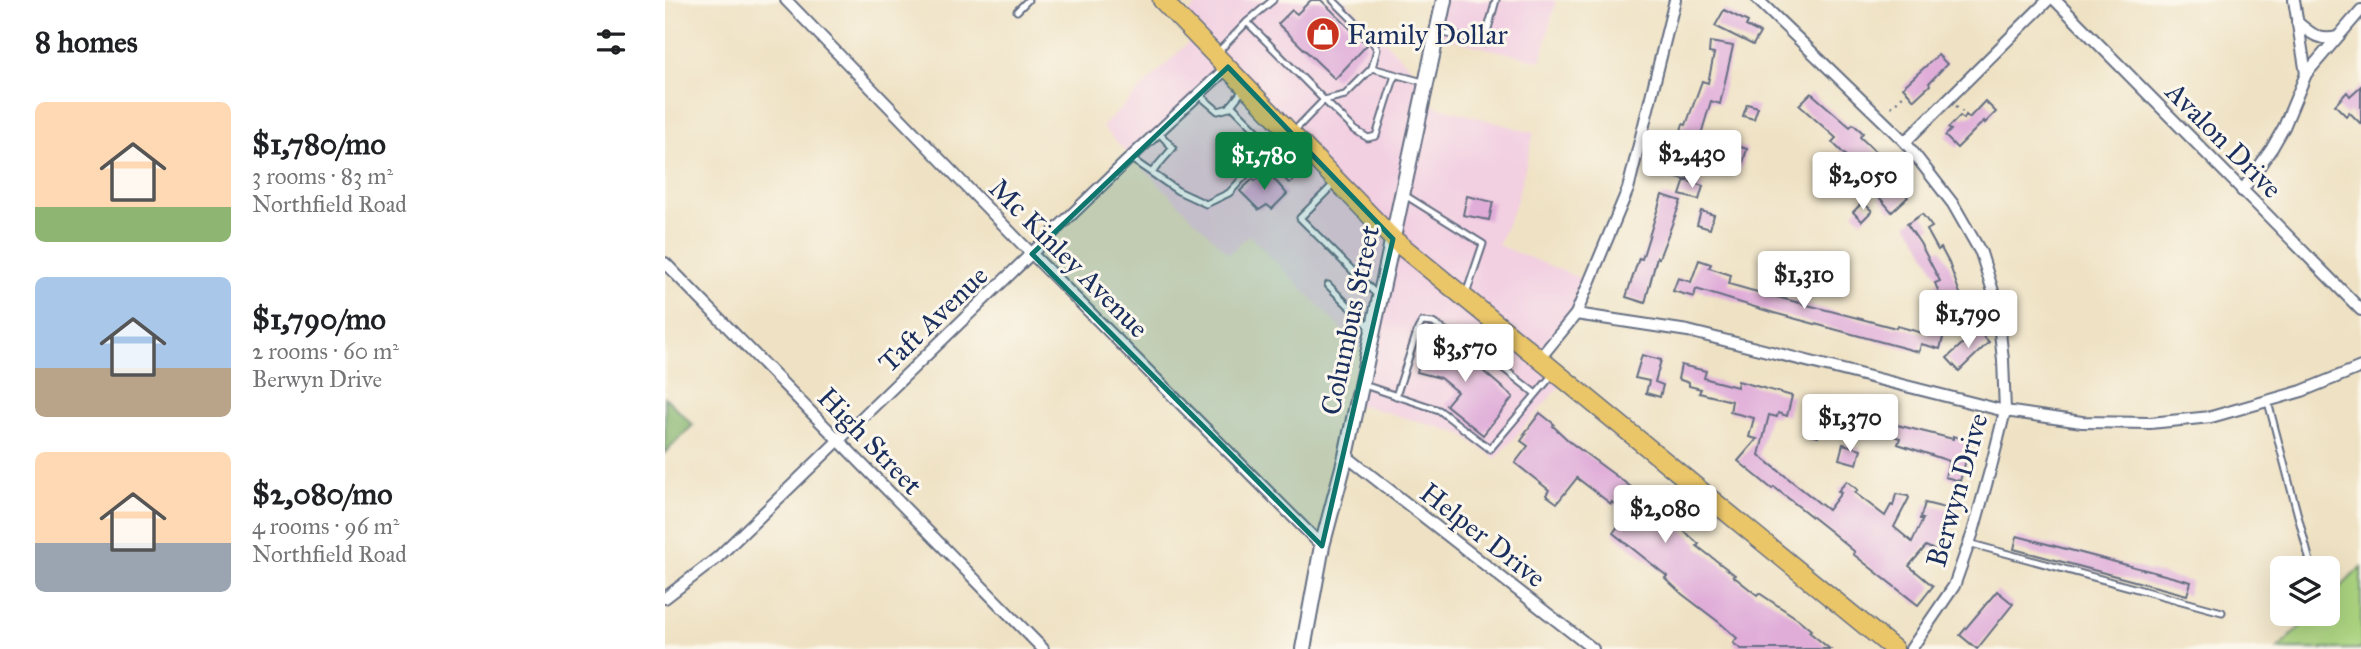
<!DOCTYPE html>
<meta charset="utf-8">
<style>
:root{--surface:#fff;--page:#f2f2f2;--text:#202124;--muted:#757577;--accent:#0b8043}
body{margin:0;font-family:"IM FELL Great Primer",serif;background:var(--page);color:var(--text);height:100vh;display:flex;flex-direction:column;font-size:26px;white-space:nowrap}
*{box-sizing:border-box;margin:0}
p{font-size:23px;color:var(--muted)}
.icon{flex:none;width:38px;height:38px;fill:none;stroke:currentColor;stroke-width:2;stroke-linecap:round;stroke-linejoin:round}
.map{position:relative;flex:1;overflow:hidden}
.panel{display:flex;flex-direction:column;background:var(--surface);width:665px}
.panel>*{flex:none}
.tools{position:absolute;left:1605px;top:556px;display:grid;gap:14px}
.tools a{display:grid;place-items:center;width:70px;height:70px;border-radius:10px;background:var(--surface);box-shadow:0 7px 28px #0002;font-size:35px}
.price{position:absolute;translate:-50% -60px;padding:0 16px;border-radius:7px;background:#fff;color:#222;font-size:23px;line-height:46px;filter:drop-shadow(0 2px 4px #0008)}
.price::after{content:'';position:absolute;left:50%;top:42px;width:21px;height:16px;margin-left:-10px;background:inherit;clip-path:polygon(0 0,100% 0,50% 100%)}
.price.active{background:var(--accent);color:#fff}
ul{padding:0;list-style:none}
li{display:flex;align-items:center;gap:21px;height:175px;padding:0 35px}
li span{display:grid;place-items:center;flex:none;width:196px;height:140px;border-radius:10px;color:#555}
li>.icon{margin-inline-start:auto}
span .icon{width:84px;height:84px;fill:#fffc;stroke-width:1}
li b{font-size:30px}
h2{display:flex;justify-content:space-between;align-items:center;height:84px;padding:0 35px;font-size:30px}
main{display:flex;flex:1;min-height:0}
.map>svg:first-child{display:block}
</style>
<main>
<section class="panel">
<h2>8 homes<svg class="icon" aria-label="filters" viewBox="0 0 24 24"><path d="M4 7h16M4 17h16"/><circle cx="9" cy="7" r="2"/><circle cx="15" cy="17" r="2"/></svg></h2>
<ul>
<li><span style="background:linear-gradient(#ffd9b3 75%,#8fb573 0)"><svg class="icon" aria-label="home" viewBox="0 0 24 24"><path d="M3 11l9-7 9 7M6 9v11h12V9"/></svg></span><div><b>$1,780/mo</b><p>3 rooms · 83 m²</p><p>Northfield Road</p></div></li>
<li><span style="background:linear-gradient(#a9c7e8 65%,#b9a48a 0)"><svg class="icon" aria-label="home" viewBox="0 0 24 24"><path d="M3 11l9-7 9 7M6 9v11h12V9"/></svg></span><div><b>$1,790/mo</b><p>2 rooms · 60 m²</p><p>Berwyn Drive</p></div></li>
<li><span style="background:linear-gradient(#ffd9b3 65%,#9aa5b1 0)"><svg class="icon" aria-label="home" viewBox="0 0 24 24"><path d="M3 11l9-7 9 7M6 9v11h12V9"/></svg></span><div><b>$2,080/mo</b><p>4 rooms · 96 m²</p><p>Northfield Road</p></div></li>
</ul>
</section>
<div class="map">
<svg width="1696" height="649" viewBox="0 0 1696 649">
<rect width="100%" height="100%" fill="#fbf7ec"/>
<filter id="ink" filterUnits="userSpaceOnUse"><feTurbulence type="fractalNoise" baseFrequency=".0143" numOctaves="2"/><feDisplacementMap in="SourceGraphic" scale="14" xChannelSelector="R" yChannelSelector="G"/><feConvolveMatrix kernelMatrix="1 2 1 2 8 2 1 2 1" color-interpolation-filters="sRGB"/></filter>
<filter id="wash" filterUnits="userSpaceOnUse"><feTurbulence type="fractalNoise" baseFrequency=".00686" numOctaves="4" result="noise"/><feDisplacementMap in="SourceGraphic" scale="28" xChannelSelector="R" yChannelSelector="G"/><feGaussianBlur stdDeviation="1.57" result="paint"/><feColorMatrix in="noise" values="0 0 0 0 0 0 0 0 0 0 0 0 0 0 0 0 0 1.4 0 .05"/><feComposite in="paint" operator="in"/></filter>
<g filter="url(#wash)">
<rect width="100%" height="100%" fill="#efe2c4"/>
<!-- built -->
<g fill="#f2cfe1">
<path d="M537,0H680L761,83L757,102L869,133L851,203L833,245L925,282L911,314L876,357L901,379L831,459L797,434L692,404L702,355L584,235L564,254L437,127L531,35L517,20Z"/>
<path d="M779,0H891L876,61L771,36Z"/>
</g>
<!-- green -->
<path fill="#aad37f" stroke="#62816e" stroke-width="2" d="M1696,567V649H1613L1648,614H1662L1663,600Z"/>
<!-- forest -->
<path fill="#87b56e" stroke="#517266" stroke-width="2" d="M0,397L28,425L0,453Z"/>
<g id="blocks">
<!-- building -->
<g fill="#e0add9">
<path d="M646,0H656L702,45L670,79L613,24L627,10L632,14Z"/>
<path d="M1059,10L1083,22L1081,26L1095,33L1088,45L1050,26Z"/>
<path d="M1045,42L1068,46L1055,104L1046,101L1022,181L1007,176L1009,170L991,163L993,156L1012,162L1020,142L1013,140L1018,124L1021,125L1037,81L1043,83L1049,54L1044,53Z"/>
<path d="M1273,55L1282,64L1264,83L1265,85L1249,100L1238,87Z"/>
<path d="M1696,86V124L1684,112L1681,116L1670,105L1682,92L1685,96Z"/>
<path d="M1146,93L1185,127L1188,124L1198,133L1195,137L1212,153L1183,182L1168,168L1180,155L1167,142L1171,138L1134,105Z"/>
<path d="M1320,101L1331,112L1320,123L1319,121L1292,148L1280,136L1286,130L1283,128L1295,116L1299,119L1301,115L1304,118Z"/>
<path d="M1082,104L1093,107L1089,119L1078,116Z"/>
<path d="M1069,145L1082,149L1076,169L1062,164Z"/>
<path d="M603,172L622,194L607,209L602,205L594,210L575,191L588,179L590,181Z"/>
<path d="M1020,180L1038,186L1034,200L1015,195Z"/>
<path d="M1229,182L1243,197L1227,212L1214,197Z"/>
<path d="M997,195L1016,201L994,258L992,257L980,303L961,297L974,258L977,259Z"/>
<path d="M802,196L828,202L824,220L798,215Z"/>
<path d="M1198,202L1207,211L1197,221L1188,212Z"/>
<path d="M1036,211L1049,215L1045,229L1032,225Z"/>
<path d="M1257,214L1267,227L1262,230L1273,250L1276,248L1284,263L1298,302L1280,308L1270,283L1275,281L1255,243L1242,224Z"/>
<path d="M1034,260L1046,264L1044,268L1066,275L1064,284L1085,290L1231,328L1232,326L1265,335L1266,331L1279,334L1275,349L1256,344L1254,352L1109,313L1031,289L1029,297L1008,291L1013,278L1026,282Z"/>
<path d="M1284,312L1288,324L1274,328L1270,317Z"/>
<path d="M1312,330L1324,342L1294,371L1282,358Z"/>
<path d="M768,338L788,345L848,397L818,435L781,405L792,392L775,378L752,372L760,341Z"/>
<path d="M977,355L996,360L990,382L998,385L995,397L981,393L984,381L970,378Z"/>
<path d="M1016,365L1041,371L1039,378L1049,381L1072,387L1073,381L1127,396L1122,416L1113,413L1112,417L1104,415L1094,455L1163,510L1176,493L1173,491L1182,481L1193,490L1190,493L1220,516L1226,505L1228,506L1231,494L1243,496L1244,498L1229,527L1247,542L1258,519H1255L1260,503L1284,509L1278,536L1271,551L1261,546L1244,566L1268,586L1253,605L1188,554L1190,552L1166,532L1109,487L1107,489L1073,461L1092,439L1084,437L1089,418L1065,412L1067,401L1034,393L1036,389L1024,386V383L1013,379Z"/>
<path d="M1171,400L1186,404L1185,407L1230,420L1228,424L1288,439V436L1301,440L1300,442L1306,443L1295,481L1280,477L1284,461L1233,444L1235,438L1180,423L1179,428L1164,424Z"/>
<path d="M875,413L889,424L888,426L905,442L1000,512L998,513L1034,544L1032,546L1070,575L1068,576L1092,595L1094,593L1133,619L1146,630L1144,632L1165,649H1076L1068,643L1072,638L1055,623L1017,594L1000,578L1002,576L948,533L962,514L947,502L946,504L912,478L892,503L881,495L884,490L850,463L863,446L856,441L861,434H859Z"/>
<path d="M1143,418L1158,422L1153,437L1139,433Z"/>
<path d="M1178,444L1196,449L1192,464L1174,459Z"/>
<path d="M1352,536L1526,582L1522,595L1349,549Z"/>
<path d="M1332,591L1348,604L1312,649L1295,635Z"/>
</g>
</g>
</g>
<g filter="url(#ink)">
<use href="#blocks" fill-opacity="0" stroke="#656e82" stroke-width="2"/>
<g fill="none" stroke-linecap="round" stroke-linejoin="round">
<!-- service casing -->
<g stroke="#656e82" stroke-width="9">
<g id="service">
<path d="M668,0L704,36L712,49L707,68"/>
<path d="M352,11L363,0"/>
<path d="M582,22L608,0"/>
<path d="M775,32L819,43L831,0"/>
<path d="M553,52L582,22L659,100L628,132"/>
<path d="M533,94L553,111L564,108L579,89"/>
<path d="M659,100L690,130L703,138L711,136L730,75"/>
<path d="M659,100L680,95L707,68L758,82"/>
<path d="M566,105L606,145"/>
<path d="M599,153L625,179L646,158"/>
<path d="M465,158L513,191L541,204L564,193L589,166L618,129"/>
<path d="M487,172L508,148L493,132"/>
<path d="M670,183L635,218L714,297"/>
<path d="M738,194L818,244L801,294"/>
<path d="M663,285L706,328"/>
<path d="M846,339L829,361L871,394"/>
<path d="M699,385L774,410L825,449L889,373"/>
<path d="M731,396L753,329L757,322L768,323L816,353L834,329"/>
<path d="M1603,402L1647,569"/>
<path d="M1303,543L1557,612"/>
</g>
</g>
<!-- minor casing -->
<g stroke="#656e82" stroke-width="14">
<g id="minor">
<path d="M121,0L355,242L657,546"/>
<path d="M1093,0L1240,142L1288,204L1316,253L1332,304L1338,360L1340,411L1326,467L1308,532L1289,586L1246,649"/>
<path d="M1390,0L1696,310"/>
<path d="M1632,22C1645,33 1655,42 1672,37"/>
<path d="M1641,74L1696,10"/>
<path d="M1240,142L1383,0"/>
<path d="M1577,191L1607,148L1619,127L1641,74L1629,0"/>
<path d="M0,263L378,649"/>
<path d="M911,314L1023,331L1340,411L1417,422L1485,423L1546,417L1637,391L1696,367"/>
<path d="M875,358L911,314L963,189L1010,0"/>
<path d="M681,456L928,649"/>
<path d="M0,598L52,558L465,158L563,67"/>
</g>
</g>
<!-- tertiary casing -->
<g stroke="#656e82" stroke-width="18">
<path id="tertiary" d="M638,649L657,546L681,456L779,0"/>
</g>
<!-- primary casing -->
<g stroke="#656e82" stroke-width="21">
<path id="primary" d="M497,0L728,239L1229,649"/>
</g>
<!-- path -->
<g stroke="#656e82" stroke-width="2.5" stroke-dasharray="2 5" stroke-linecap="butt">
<path d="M1291,106L1301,115"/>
<path d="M1226,107L1242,92"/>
</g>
<!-- service -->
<use href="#service" stroke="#fff" stroke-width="5"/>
<!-- minor -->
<use href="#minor" stroke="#fff" stroke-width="10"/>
<!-- tertiary -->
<use href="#tertiary" stroke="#fff" stroke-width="14"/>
<!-- primary -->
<use href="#primary" stroke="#ebc669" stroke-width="18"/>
</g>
</g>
<!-- marked area -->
<path fill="#0f766e" fill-opacity="0.2" stroke="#0f766e" stroke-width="5" stroke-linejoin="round" d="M563,67L728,239L657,546L367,254Z"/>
<!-- icons -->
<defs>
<g id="shop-disc" transform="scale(1.75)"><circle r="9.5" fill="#c8321e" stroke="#fbf7ec"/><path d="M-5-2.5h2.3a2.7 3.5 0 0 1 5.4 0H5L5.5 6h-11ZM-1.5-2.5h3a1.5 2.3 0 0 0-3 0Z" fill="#fff"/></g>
</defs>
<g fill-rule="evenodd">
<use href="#shop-disc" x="658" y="34"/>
</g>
<g text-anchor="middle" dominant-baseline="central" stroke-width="6" stroke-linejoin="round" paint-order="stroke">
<!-- poi labels -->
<g font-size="28" fill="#1b2f5e" stroke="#fbf7ec" text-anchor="start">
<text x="682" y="34">Family Dollar</text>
</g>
<!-- street labels -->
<g font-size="28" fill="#1b2f5e" stroke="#fbf7ec">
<text transform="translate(1559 140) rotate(45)">Avalon Drive</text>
<text transform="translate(404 258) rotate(45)">Mc Kinley Avenue</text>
<text transform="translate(268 319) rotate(-44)">Taft Avenue</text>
<text transform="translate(685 320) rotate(-78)">Columbus Street</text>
<text transform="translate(205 441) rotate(46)">High Street</text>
<text transform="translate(1292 490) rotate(-74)">Berwyn Drive</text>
<text transform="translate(818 535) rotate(38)">Helper Drive</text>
</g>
</g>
</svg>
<div class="tools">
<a><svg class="icon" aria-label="layers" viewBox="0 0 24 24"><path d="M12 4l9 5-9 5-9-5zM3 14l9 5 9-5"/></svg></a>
</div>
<b class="price" style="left:1027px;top:190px">$2,430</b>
<b class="price active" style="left:599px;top:192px">$1,780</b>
<b class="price" style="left:1198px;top:212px">$2,050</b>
<b class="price" style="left:1139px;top:311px">$1,310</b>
<b class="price" style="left:1303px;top:350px">$1,790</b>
<b class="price" style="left:800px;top:384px">$3,570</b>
<b class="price" style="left:1185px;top:454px">$1,370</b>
<b class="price" style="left:1000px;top:545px">$2,080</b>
</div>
</main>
